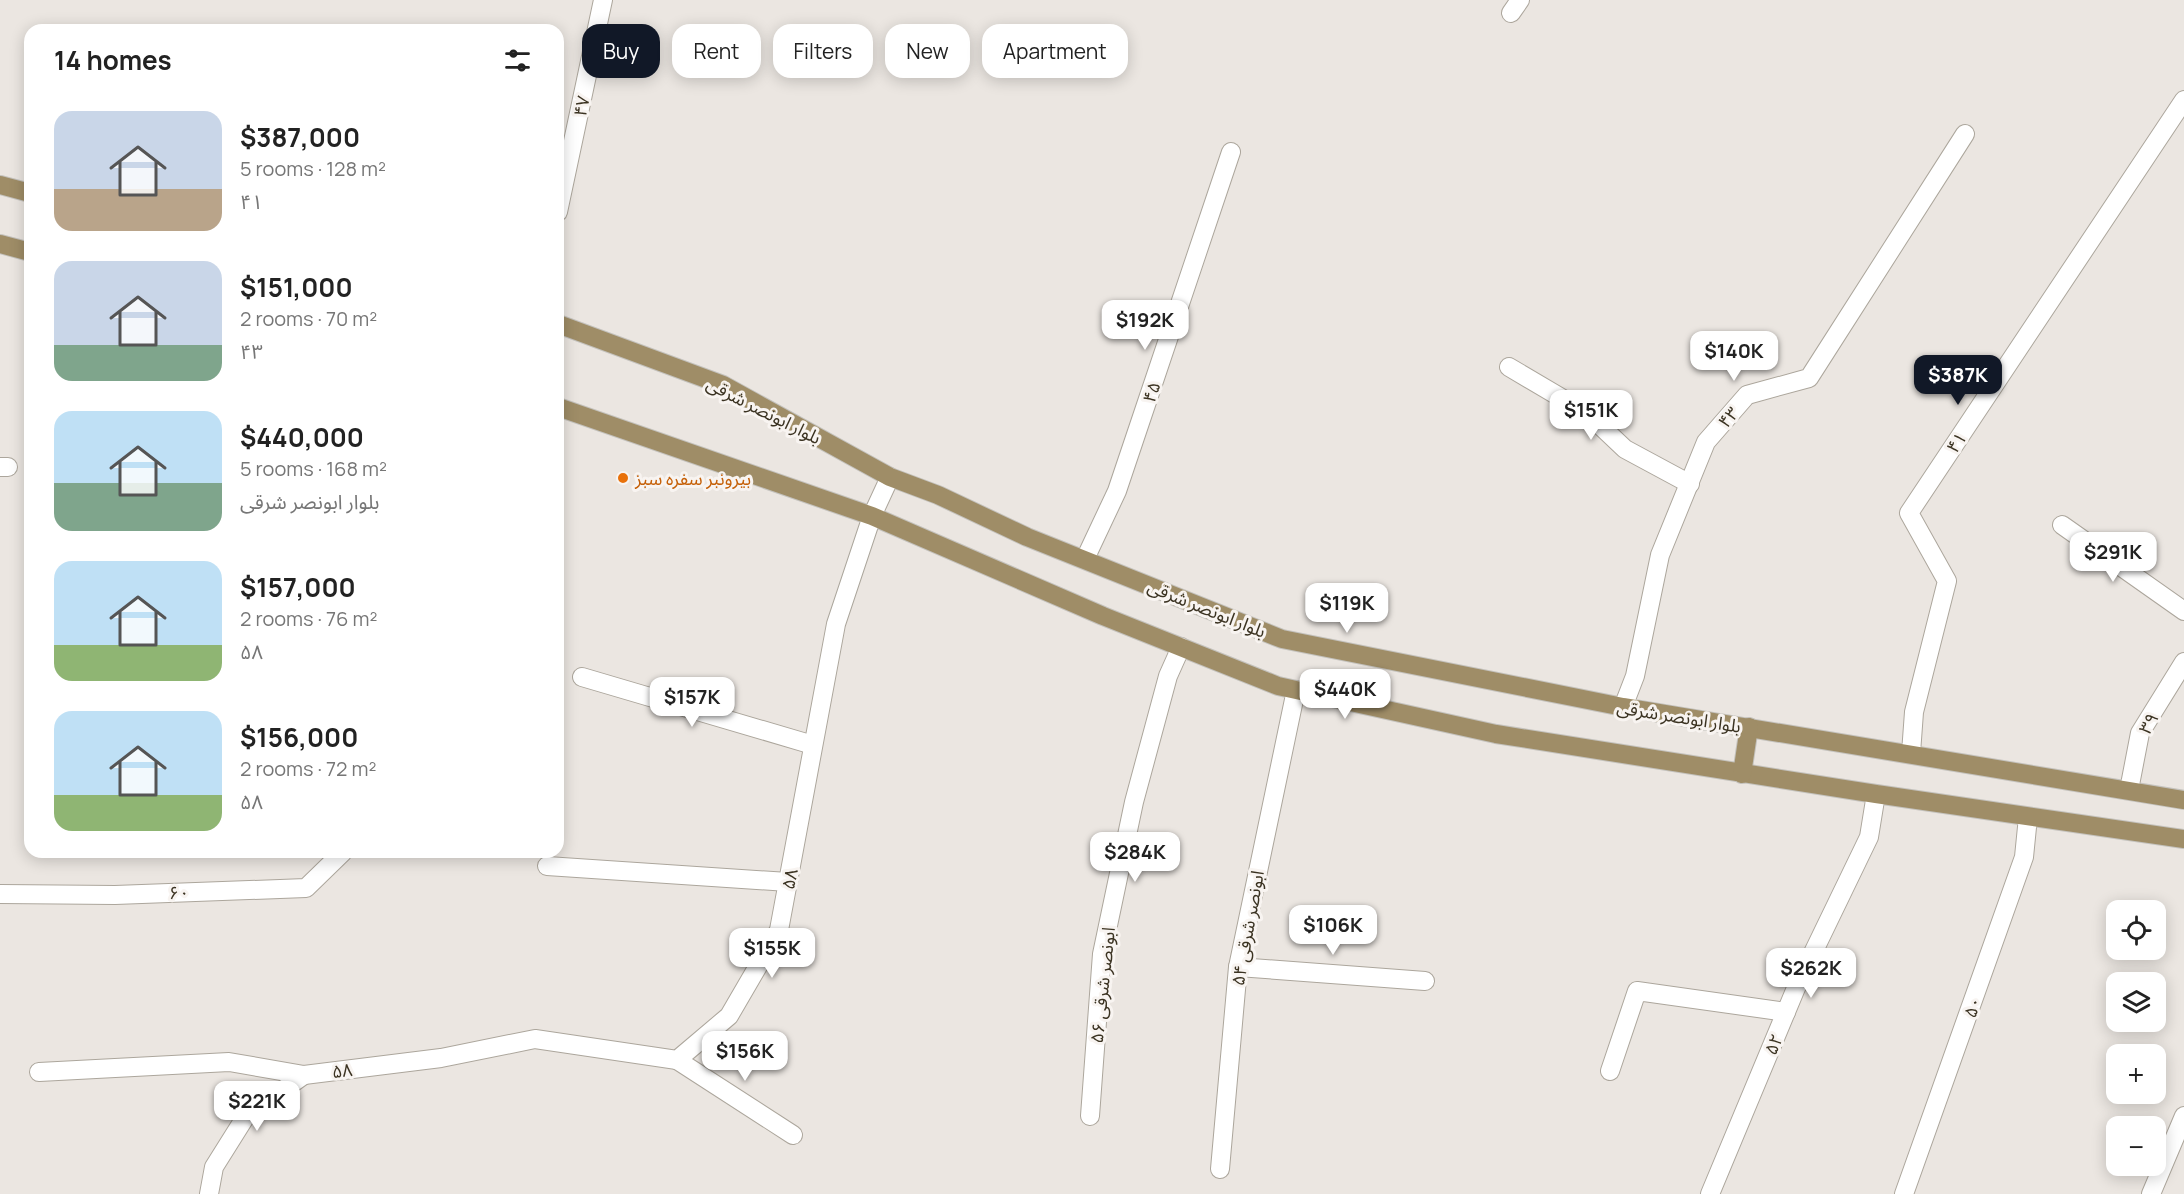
<!DOCTYPE html>
<meta charset="utf-8">
<style>
:root{--surface:#fff;--page:#f6f6f6;--text:#222;--muted:#767676;--accent:#111827}
body{margin:0;font-family:Manrope,"Noto Sans Arabic",sans-serif;background:var(--page);color:var(--text);height:100vh;display:flex;flex-direction:column;font-size:22px;white-space:nowrap}
*{box-sizing:border-box;margin:0}
p{font-size:20px;color:var(--muted)}
.icon{flex:none;width:33px;height:33px;fill:none;stroke:currentColor;stroke-width:2;stroke-linecap:round;stroke-linejoin:round}
.map{position:relative;flex:1;overflow:hidden}
.side{position:absolute;left:24px;top:24px;width:540px;height:834px;display:flex;flex-direction:column;background:var(--surface);border-radius:18px;box-shadow:0 3px 15px #0003}
.side>*{flex:none}
.hud{position:absolute;left:582px;top:24px;width:570px;height:54px;display:flex;gap:12px}
.fabs{position:absolute;left:2106px;top:900px;display:grid;gap:12px}
.fabs a{display:grid;place-items:center;width:60px;height:60px;border-radius:12px;background:var(--surface);box-shadow:0 3px 15px #0003;font-size:30px}
.price{position:absolute;translate:-50% -51px;padding:0 14px;border-radius:12px;background:#fff;color:#222;font-size:20px;line-height:39px;filter:drop-shadow(0 2px 3px #0008)}
.price::after{content:'';position:absolute;left:50%;top:36px;width:18px;height:14px;margin-left:-9px;background:inherit;clip-path:polygon(0 0,100% 0,50% 100%)}
.price.on{background:var(--accent);color:#fff}
ul{padding:0;list-style:none}
li{display:flex;align-items:center;gap:18px;height:150px;padding:0 30px}
li span{display:grid;place-items:center;flex:none;width:168px;height:120px;border-radius:18px;color:#555}
li>.icon{margin-inline-start:auto}
span .icon{width:72px;height:72px;fill:#fffc;stroke-width:1}
li b{font-size:26px}
h2{display:flex;justify-content:space-between;align-items:center;height:72px;padding:0 30px;font-size:26px}
.chip{padding:0 21px;border-radius:18px;background:var(--surface);box-shadow:0 3px 15px #0003;font-size:21px;line-height:54px}
.chip.on{background:var(--accent);color:#fff}
.map>svg:first-child{display:block}
</style>
<div class="map">
<svg width="2184" height="1194" viewBox="0 0 2184 1194">
<rect width="100%" height="100%" fill="#ebe6e1"/>
<g fill="none" stroke-linecap="round" stroke-linejoin="round">
<!-- minor casing -->
<g stroke="#aca69c" stroke-width="20">
<g id="minor">
<path d="M1511,13L1520,0"/>
<path d="M558,212L603,0"/>
<path d="M1509,367L1587,413L1625,449L1690,484"/>
<path d="M0,467H8"/>
<path d="M2062,525L2184,611"/>
<path d="M1085,559L1117,491L1231,152"/>
<path d="M582,677L813,745"/>
<path d="M1623,707L1635,676L1660,555L1706,442L1747,395L1809,378L1965,134"/>
<path d="M1911,753L1914,712L1947,581L1909,513L2184,100"/>
<path d="M2129,790L2140,733L2184,662"/>
<path d="M547,866L788,882"/>
<path d="M0,894L115,895L306,888L343,852"/>
<path d="M1238,967L1425,981"/>
<path d="M677,1060L793,1135"/>
<path d="M1610,1071L1637,991L1786,1012"/>
<path d="M39,1072L229,1062L304,1075L441,1058L535,1039L677,1060L729,1016L779,930L836,624L872,516L890,477"/>
<path d="M1090,1116L1102,954L1134,802L1168,676L1181,647"/>
<path d="M1220,1169L1238,967L1296,690"/>
<path d="M209,1194L214,1167L246,1116L304,1075"/>
<path d="M1710,1194L1796,988L1869,837L1876,794"/>
<path d="M1904,1194L2024,857L2028,817"/>
<path d="M2151,1194L2184,1116"/>
</g>
</g>
<!-- major casing -->
<g stroke="#c4c2bd" stroke-width="20">
<g id="major">
<path d="M0,185L30,193"/>
<path d="M0,244L30,252"/>
<path d="M558,324L723,385L890,477L938,495L1027,537L1282,639L1623,707L2184,800"/>
<path d="M558,407L872,516L1103,616L1278,686L1496,734L1876,794L2184,839"/>
<path d="M1742,774L1749,727"/>
</g>
</g>
<!-- minor -->
<use href="#minor" stroke="#fff" stroke-width="18"/>
<!-- major -->
<use href="#major" stroke="#9f8d67" stroke-width="18"/>
</g>
<!-- markers -->
<circle fill="#e8710a" stroke="#f8f4f1" stroke-width="2" cx="623" cy="478" r="6"/>
<g text-anchor="middle" dominant-baseline="central" stroke-width="6" stroke-linejoin="round" paint-order="stroke">
<!-- street labels -->
<g font-size="18" fill="#3b3322" stroke="#f8f4f1">
<text transform="translate(581 106) rotate(-78)">۴۷</text>
<text transform="translate(1151 392) rotate(-71)">۴۵</text>
<text transform="translate(764 410) rotate(27)">بلوار ابونصر شرقی</text>
<text transform="translate(1728 417) rotate(-49)">۴۳</text>
<text transform="translate(1956 442) rotate(-56)">۴۱</text>
<text transform="translate(1207 608) rotate(22)">بلوار ابونصر شرقی</text>
<text transform="translate(1679 716) rotate(9)">بلوار ابونصر شرقی</text>
<text transform="translate(2148 723) rotate(-62)">۳۹</text>
<text transform="translate(789 879) rotate(-80)">۵۸</text>
<text transform="translate(179 892) rotate(-2)">۶۰</text>
<text transform="translate(1247 928) rotate(-80)">ابونصر شرقی ۵۴</text>
<text transform="translate(1102 985) rotate(-84)">ابونصر شرقی ۵۶</text>
<text transform="translate(1972 1007) rotate(-71)">۵۰</text>
<text transform="translate(1773 1044) rotate(-67)">۵۲</text>
<text transform="translate(342 1070) rotate(-7)">۵۸</text>
</g>
<!-- food labels -->
<g font-size="18" fill="#c56008" stroke="#f8f4f1" text-anchor="start">
<text x="635" y="478">بیرونبر سفره سبز</text>
</g>
</g>
</svg>
<div class="fabs">
<a><svg class="icon" aria-label="locate" viewBox="0 0 24 24"><circle cx="12" cy="12" r="6"/><path d="M12 2v4M12 18v4M2 12h4M18 12h4"/></svg></a>
<a><svg class="icon" aria-label="layers" viewBox="0 0 24 24"><path d="M12 4l9 5-9 5-9-5zM3 14l9 5 9-5"/></svg></a>
<a>+</a>
<a>−</a>
</div>
<b class="price" style="left:1145px;top:351px">$192K</b>
<b class="price" style="left:1734px;top:382px">$140K</b>
<b class="price on" style="left:1958px;top:406px">$387K</b>
<b class="price" style="left:1591px;top:441px">$151K</b>
<b class="price" style="left:2113px;top:583px">$291K</b>
<b class="price" style="left:1347px;top:634px">$119K</b>
<b class="price" style="left:1345px;top:720px">$440K</b>
<b class="price" style="left:692px;top:728px">$157K</b>
<b class="price" style="left:1135px;top:883px">$284K</b>
<b class="price" style="left:1333px;top:956px">$106K</b>
<b class="price" style="left:772px;top:979px">$155K</b>
<b class="price" style="left:1811px;top:999px">$262K</b>
<b class="price" style="left:745px;top:1082px">$156K</b>
<b class="price" style="left:257px;top:1132px">$221K</b>
<div class="hud">
<a class="chip on">Buy</a>
<a class="chip">Rent</a>
<a class="chip">Filters</a>
<a class="chip">New</a>
<a class="chip">Apartment</a>
</div>
<section class="side">
<h2>14 homes<svg class="icon" aria-label="filters" viewBox="0 0 24 24"><path d="M4 7h16M4 17h16"/><circle cx="9" cy="7" r="2"/><circle cx="15" cy="17" r="2"/></svg></h2>
<ul>
<li><span style="background:linear-gradient(#c9d6e8 65%,#b9a48a 0)"><svg class="icon" aria-label="home" viewBox="0 0 24 24"><path d="M3 11l9-7 9 7M6 9v11h12V9"/></svg></span><div><b>$387,000</b><p>5 rooms · 128 m²</p><p>۴۱</p></div></li>
<li><span style="background:linear-gradient(#c9d6e8 70%,#7fa58c 0)"><svg class="icon" aria-label="home" viewBox="0 0 24 24"><path d="M3 11l9-7 9 7M6 9v11h12V9"/></svg></span><div><b>$151,000</b><p>2 rooms · 70 m²</p><p>۴۳</p></div></li>
<li><span style="background:linear-gradient(#bfe0f5 60%,#7fa58c 0)"><svg class="icon" aria-label="home" viewBox="0 0 24 24"><path d="M3 11l9-7 9 7M6 9v11h12V9"/></svg></span><div><b>$440,000</b><p>5 rooms · 168 m²</p><p>بلوار ابونصر شرقی</p></div></li>
<li><span style="background:linear-gradient(#bfe0f5 70%,#8fb573 0)"><svg class="icon" aria-label="home" viewBox="0 0 24 24"><path d="M3 11l9-7 9 7M6 9v11h12V9"/></svg></span><div><b>$157,000</b><p>2 rooms · 76 m²</p><p>۵۸</p></div></li>
<li><span style="background:linear-gradient(#bfe0f5 70%,#8fb573 0)"><svg class="icon" aria-label="home" viewBox="0 0 24 24"><path d="M3 11l9-7 9 7M6 9v11h12V9"/></svg></span><div><b>$156,000</b><p>2 rooms · 72 m²</p><p>۵۸</p></div></li>
</ul>
</section>
</div>
